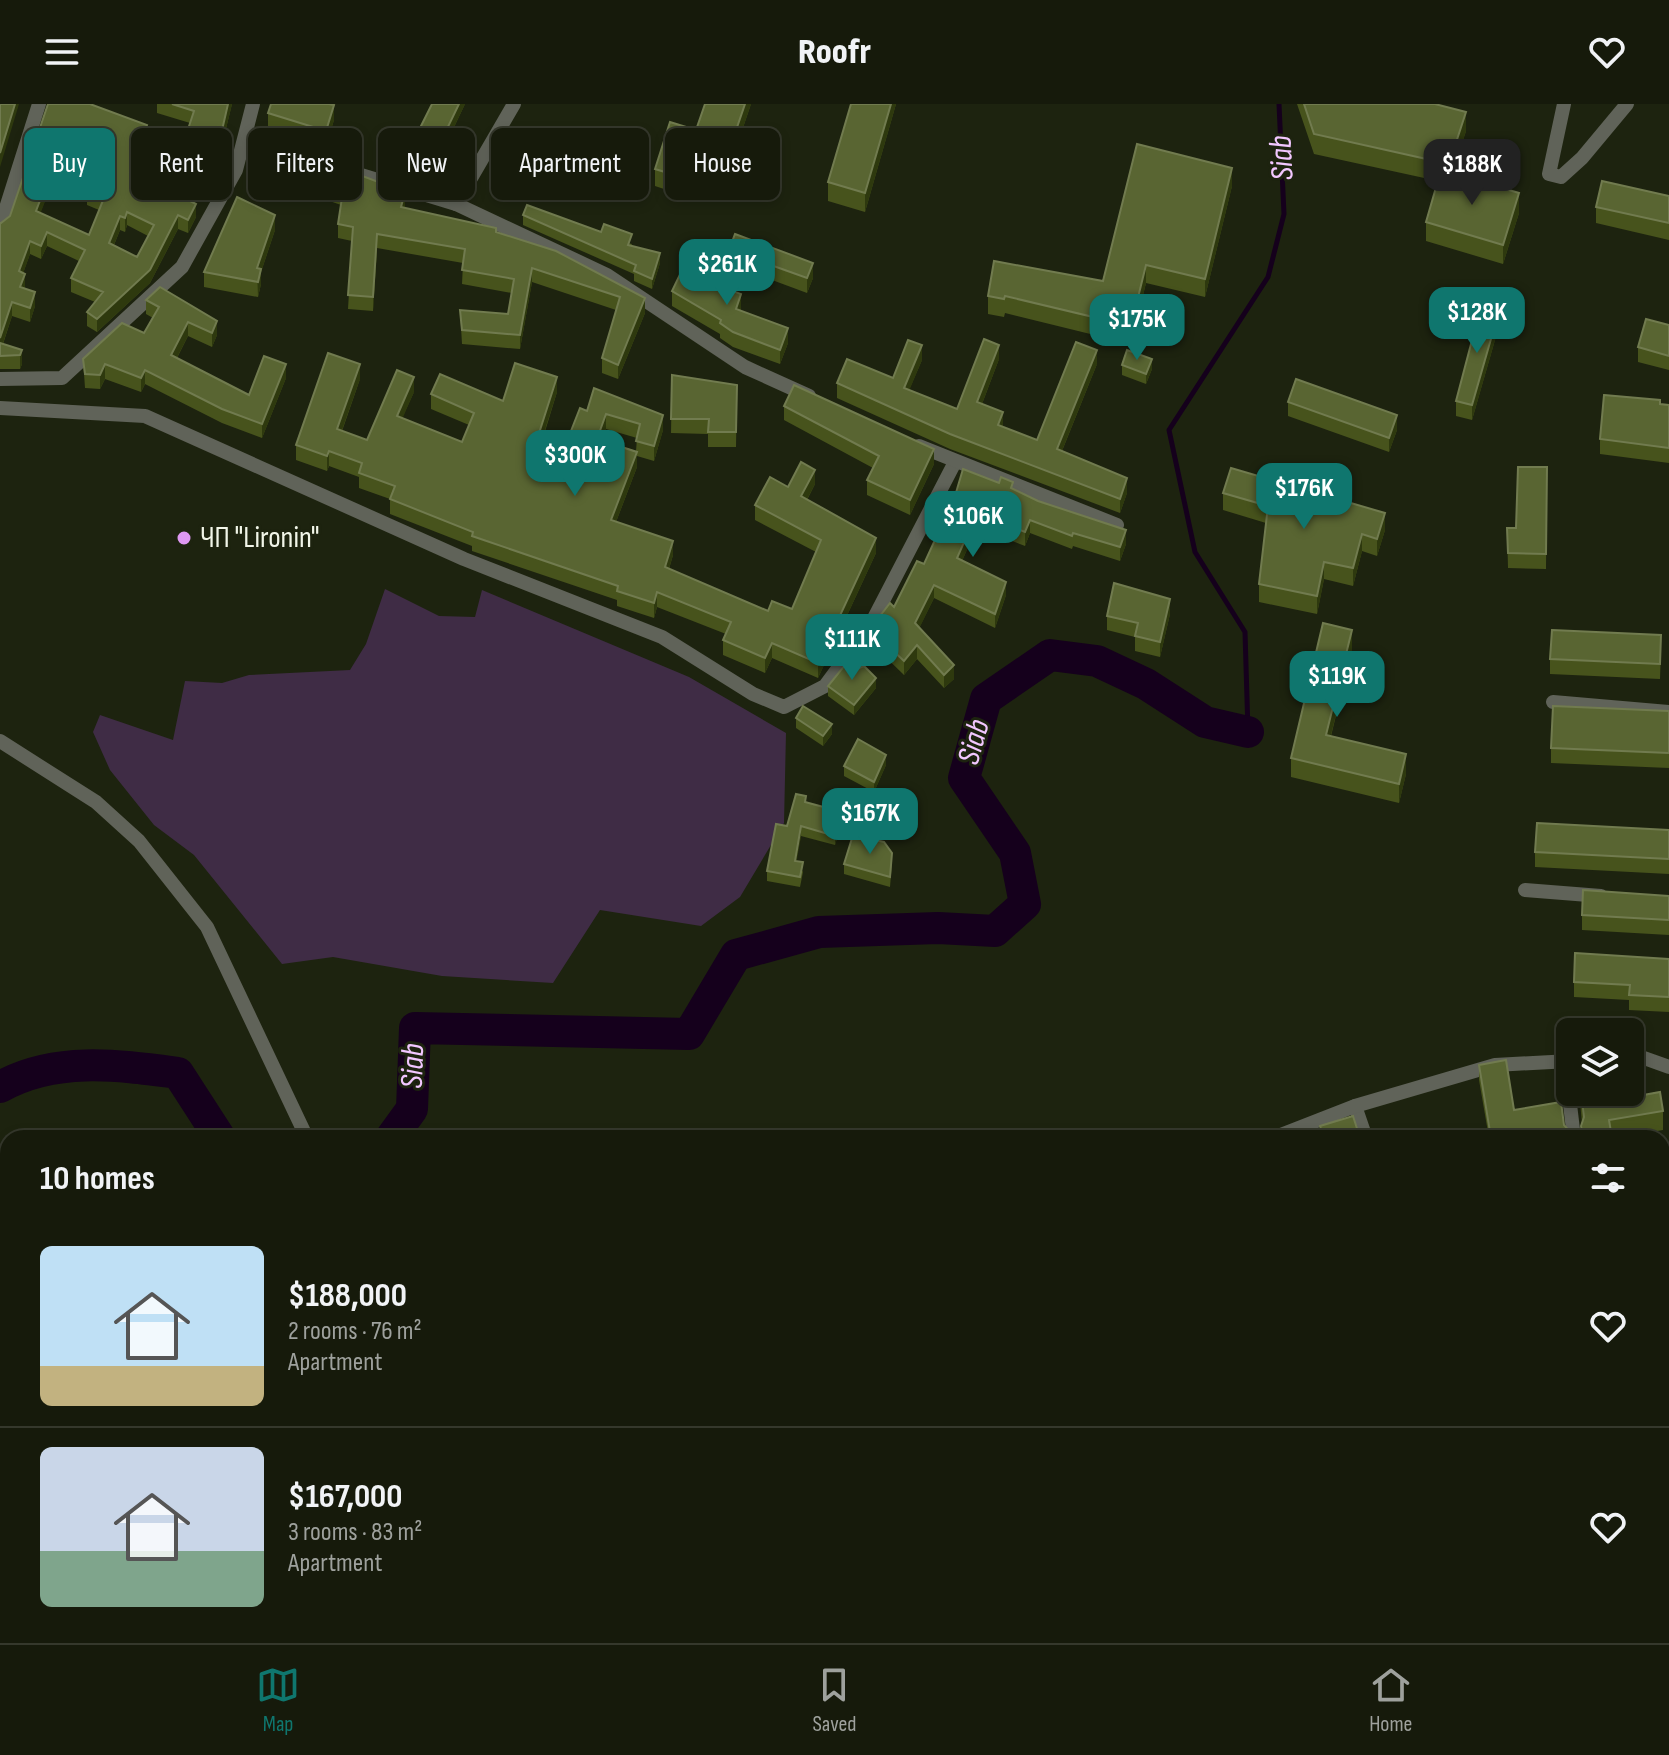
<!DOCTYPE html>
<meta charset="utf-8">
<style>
:root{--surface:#161a0b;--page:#232719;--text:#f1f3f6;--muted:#9ea19d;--line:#35382c;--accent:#0f766e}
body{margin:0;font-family:"Sofia Sans Condensed",sans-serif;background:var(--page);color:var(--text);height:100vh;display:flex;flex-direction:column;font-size:30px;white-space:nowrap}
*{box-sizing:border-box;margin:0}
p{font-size:26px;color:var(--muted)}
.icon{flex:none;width:44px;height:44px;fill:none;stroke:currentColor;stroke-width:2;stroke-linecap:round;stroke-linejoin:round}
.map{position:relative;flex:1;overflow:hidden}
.side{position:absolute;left:0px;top:1026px;width:1670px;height:514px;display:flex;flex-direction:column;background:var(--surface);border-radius:24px 24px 0 0;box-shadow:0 4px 12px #0003,0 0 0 2px var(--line)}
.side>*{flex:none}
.banner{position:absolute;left:24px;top:24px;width:800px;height:72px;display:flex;gap:16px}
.buttons{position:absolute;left:1556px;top:914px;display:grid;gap:16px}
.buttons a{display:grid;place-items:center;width:88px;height:88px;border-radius:12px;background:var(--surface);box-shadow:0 4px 12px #0003,0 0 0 2px var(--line);font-size:40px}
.price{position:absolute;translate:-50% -68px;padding:0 18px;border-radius:16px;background:var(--accent);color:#fff;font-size:26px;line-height:52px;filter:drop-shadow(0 2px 4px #0008)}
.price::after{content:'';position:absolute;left:50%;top:48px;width:24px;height:18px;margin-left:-12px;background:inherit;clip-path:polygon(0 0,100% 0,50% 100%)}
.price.selected{background:#222;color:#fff}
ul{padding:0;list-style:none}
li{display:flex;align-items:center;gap:24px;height:200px;padding:0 40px}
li+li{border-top:2px solid var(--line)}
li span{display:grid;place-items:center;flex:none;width:224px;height:160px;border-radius:12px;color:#555}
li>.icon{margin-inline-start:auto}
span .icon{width:96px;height:96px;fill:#fffc;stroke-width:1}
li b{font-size:34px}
h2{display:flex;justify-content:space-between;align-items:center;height:96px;padding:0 40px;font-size:34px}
.tag{padding:0 28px;border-radius:12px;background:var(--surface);box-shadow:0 4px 12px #0003,0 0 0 2px var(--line);font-size:28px;line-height:72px}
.tag.selected{background:var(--accent);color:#fff}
header{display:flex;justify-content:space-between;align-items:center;height:104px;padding:0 40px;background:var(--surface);font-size:36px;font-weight:800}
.dock{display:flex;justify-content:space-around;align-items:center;height:112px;border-top:2px solid var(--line);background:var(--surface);font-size:22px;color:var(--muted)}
.dock a{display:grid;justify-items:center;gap:4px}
.dock .selected{color:var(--accent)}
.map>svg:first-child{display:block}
</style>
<header><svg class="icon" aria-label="menu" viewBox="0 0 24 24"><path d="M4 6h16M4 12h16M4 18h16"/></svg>Roofr<svg class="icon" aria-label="heart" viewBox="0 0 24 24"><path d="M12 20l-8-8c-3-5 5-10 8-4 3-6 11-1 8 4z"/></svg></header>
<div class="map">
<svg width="1669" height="1539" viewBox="0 0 1669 1539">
<rect width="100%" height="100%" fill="#1d230f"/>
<!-- green -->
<path fill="#3f2c45" d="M385,485L439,512L475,513L482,486L689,573L786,629L784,719L740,793L701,822L600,806L553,879L442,872L333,853L282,860L194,751L154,721L110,666L93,628L100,611L173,636L185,577L222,579L249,571L350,566L366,540Z"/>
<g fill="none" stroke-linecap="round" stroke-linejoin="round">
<!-- stream -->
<path stroke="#15001c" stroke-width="5" d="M1248,628L1245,528L1195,448L1169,326L1268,173L1284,110L1279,0"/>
<!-- river -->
<g stroke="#15001c" stroke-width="32">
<path d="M0,983C55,952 118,961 178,969L220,1034"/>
<path d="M391,1034L412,1005L415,924L689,930L736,851L819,828L938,824L995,827L1025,800L1015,749L964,674L986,595L1050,551L1097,557L1146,580L1205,618L1248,628"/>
</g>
<!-- street -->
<g stroke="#606359" stroke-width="14">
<path d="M1564,0L1549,70L1561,73L1582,54L1627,0"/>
<path d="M246,36L456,100L514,0"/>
<path d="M456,100L607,171L745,263L809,292"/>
<path d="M0,123L39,0"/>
<path d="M0,275L62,274L182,163L236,66L253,0"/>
<path d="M0,304L145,312L464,455L662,533L753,590L784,603L825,582L871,520L955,358"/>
<path d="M919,342L1117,421"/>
<path d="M1553,598L1669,608"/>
<path d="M0,637L96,698L139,737L207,823L307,1034"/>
<path d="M1525,786L1601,792"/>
<path d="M1630,949L1669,963"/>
<path d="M1565,958L1574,1034"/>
<path d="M1355,1002L1366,1034"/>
<path d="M1273,1034L1355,1002L1495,961L1570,957"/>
<path d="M0,1437L8,1435"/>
<path d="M1540,1532L1551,1539"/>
<path d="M710,1539L712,1532"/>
</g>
</g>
<!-- wall -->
<g fill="#47531c" fill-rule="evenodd">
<path d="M48,0L147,34L134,70L168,86L190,19L157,9V0H232L220,49L211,46L194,99L196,113L188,129L178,125L150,179L97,228L87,222V208L95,198L71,188V174L79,157L47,142L41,155L30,150L23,169L25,185L35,202L30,218L12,212L3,240L22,246V260L20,265H0V119H1L10,112ZM67,65L92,74L87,88V101L99,106L89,131L40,109L51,82L60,85ZM127,121L148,132L137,153L114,141L120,126L125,128Z"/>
<path d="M465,0L446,40L442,38L430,75L394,64V51L418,28Z"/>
<path d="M751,0L732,56L703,47L688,93L655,82V65L696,26Z"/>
<path d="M851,0H896L865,108L828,97V78Z"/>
<path d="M1297,0H1435L1466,27L1452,69L1519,109L1503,160L1426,137V118L1438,77L1314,50Z"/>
<path d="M268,9L334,16L326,42L268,24Z"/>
<path d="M321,80L405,104L496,128L556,147L645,209L618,275L602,269V254L616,206L532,178L520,245L462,240L460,206L508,210L512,189L462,180L463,159L377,144L373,207L348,205L352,137L338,134V120L341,101L321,94Z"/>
<path d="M1232,82L1205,193L1146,179L1131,240L1005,209L1004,213L988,210V192L1103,177Z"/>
<path d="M1669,92V136L1596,119V103Z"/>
<path d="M523,111L632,140L631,142L660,159L652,185L634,177V170L523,121Z"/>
<path d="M275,126L261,168V180L258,193L204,183V168Z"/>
<path d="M729,146L813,174L807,189L729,160Z"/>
<path d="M729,185L741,205L740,207L788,239L780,260L733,243L720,234V230L672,202V187Z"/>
<path d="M146,196L217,231L212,243L188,232L177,254L249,291L286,274L262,334L222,319L145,280L141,288L105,275L100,285L85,284L83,255L144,229L153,214L146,210Z"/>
<path d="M1669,221V266L1638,258V243Z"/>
<path d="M1499,222L1472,316L1456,312V297Z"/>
<path d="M999,255L982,300L1003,323L1037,336L1097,260L1062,347L1127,389L1120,409L950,345L837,294V279L893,274L922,256L909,286L957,305Z"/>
<path d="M1122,261L1152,265L1146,280L1122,271Z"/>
<path d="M672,271L737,281L736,343H708V330L671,329Z"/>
<path d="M360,275L342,327L367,336L414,288L402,314L462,338L469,321L431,305V290L503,297L557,288L539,347L560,355L587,307L594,284L663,326L654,357L637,352V363L616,418L673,451L669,465L768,507L792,505L816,448L755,416V401L788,383L815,380L807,396L876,449L818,574L772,554L765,569L723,551V536L726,530L657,503L654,514L617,502V496L472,447V442L390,410V395L359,384V373L329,362L327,367L296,356V341ZM606,325L637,334L636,347L602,336Z"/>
<path d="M1288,298L1397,326L1389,348L1288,312Z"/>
<path d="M1669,301V359L1600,350V335Z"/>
<path d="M784,302L934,360L910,411L867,391V376L873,364L784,316Z"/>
<path d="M1547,363L1546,465L1508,464L1507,424H1516Z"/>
<path d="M1013,385L1126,440L1120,457L1073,442L1072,445L1030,429L1025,442L977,423L962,457L1006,491L995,524L934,494L919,524L954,575L944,584L917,555L904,571L870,538V525L894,503L924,460L955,392Z"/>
<path d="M1223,389L1385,426L1377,452L1362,447L1353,482L1324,475L1317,510L1259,498V480L1266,419L1223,406Z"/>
<path d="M1170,510L1160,553L1135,547V533L1107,526V512Z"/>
<path d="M1352,546L1331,632L1406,670L1399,699L1291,673V654Z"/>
<path d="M1661,546L1660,575L1550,570V555Z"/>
<path d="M857,565L876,584L854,611L828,592V582Z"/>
<path d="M1669,607V664L1551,659V644Z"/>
<path d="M796,614L832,630L823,642L796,624Z"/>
<path d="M886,661L874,688L844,672V662Z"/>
<path d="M806,698L842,718L835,741L801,732L796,757L803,768L800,783L767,777V767L787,722Z"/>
<path d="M1669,726V770L1535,763V748Z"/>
<path d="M892,759L890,783L844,770V760Z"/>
<path d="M1669,792V831L1582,826V811Z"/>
<path d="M1669,855V908L1629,906V896L1574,893V878Z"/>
<path d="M1479,961L1514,1006L1564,1021L1571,1029V1034H1489L1479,976Z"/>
<path d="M1579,988H1614L1592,992L1594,1000L1663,1007V1026L1617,1034H1581L1582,1019Z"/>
<path d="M1662,1366L1669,1371V1485L1662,1480Z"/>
<path d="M583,1532H701L698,1539H602Z"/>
<path d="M1624,1532H1662L1669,1539H1635Z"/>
</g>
<!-- shaded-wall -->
<g fill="#2e390e">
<path d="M15,0H19L0,63V49Z"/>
<path d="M228,0H232L220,49V35Z"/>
<path d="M459,0H465L446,40V27Z"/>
<path d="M745,0H751L732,56V38Z"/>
<path d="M891,0H896L865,108V89Z"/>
<path d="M334,1V16L326,42V27Z"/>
<path d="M1466,8V27L1449,80V60Z"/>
<path d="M147,21V34L130,81V68Z"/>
<path d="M442,25V38L430,75V62Z"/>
<path d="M703,29V47L688,93V75Z"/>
<path d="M211,32V46L190,111V97Z"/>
<path d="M67,51V65L60,85V71Z"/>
<path d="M1232,64V82L1205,193V175Z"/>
<path d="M51,68V82L36,121V107Z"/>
<path d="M405,88V102L401,118V103Z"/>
<path d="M1519,89V109L1503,160V141Z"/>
<path d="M196,100V113L188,129V116Z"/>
<path d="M127,108V121L125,128V114Z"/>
<path d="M178,111V125L150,179L97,228V215Z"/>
<path d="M275,111V126L261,168V180L258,193L257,164Z"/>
<path d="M120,112V126L109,153V139Z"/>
<path d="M47,128V142L41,155V142Z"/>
<path d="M377,130V144L373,207V193Z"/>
<path d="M30,137V150L19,181V167Z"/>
<path d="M660,149V159L652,185V175Z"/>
<path d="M813,159V174L807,189V174Z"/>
<path d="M1146,161V179L1131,240V222Z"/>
<path d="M532,164V178L520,245V231Z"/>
<path d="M25,170V183L20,197V183Z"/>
<path d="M35,188V202L30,218V204Z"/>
<path d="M741,190V205L736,220V205Z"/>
<path d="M645,194V209L618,275V261Z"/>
<path d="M12,198V212L0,248V234Z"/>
<path d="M1499,207V222L1472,316V301Z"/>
<path d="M217,217V231L212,243V229Z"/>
<path d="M188,218V232L171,265V251Z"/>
<path d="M788,224V239L780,260V246Z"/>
<path d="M922,241V256L904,299V284Z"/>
<path d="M999,241V255L977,313V298Z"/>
<path d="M22,246V260L20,265V251Z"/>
<path d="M1097,246V260L1057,359V345Z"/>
<path d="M1152,255V265L1146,280V270Z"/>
<path d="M105,260V275L100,285V271Z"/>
<path d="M286,260V274L262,334V320Z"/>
<path d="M360,260V275L337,340V325Z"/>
<path d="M145,266V280L141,288V274Z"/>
<path d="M414,273V288L397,327V312Z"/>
<path d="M557,273V288L534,360V345Z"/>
<path d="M1003,308V323L998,321Z"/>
<path d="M606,310V325L597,350V335Z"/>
<path d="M663,311V326L654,357V342Z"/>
<path d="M1397,311V326L1389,348V334Z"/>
<path d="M934,345V360L910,411V396Z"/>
<path d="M329,347V362L327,367V352Z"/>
<path d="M637,348V363L611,431V416Z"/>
<path d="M815,366V380L801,407V392Z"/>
<path d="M1127,374V389L1120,409V395Z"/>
<path d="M977,409V423L957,468V454Z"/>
<path d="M1385,409V426L1377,452V435Z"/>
<path d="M1030,416V429L1025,442V428Z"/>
<path d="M1126,426V440L1120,457V443Z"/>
<path d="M1362,430V447L1353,482V464Z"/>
<path d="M876,434V449L818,574V559Z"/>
<path d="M673,437V451L665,478V463Z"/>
<path d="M1324,458V475L1317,510V492Z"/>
<path d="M1006,478V491L995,524V510Z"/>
<path d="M934,481V494L915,533V519Z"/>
<path d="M657,488V503L654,514V499Z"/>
<path d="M1170,495V510L1160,553V538Z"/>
<path d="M1352,526V546L1326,651V631Z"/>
<path d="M772,539V554L765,569V554Z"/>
<path d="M917,541V555L904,571V557Z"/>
<path d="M954,561V575L944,584V571Z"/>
<path d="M876,574V584L854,611V601Z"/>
<path d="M832,620V630L823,642V632Z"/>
<path d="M1406,650V670L1399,699V680Z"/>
<path d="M886,651V661L874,688V678Z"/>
<path d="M842,708V718L835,741V732Z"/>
<path d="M801,722V732L795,767V757Z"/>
<path d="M351,1532H376L351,1539Z"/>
<path d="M695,1532H701L698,1539H693Z"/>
<path d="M1120,1532H1125L1123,1539H1118Z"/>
</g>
<!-- building -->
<g fill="#596532" stroke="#717b4f" stroke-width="2" fill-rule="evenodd">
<path d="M0,0H15L0,49Z"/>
<path d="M48,0H90L147,21L130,68L168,86L194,7L172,0H228L220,35L211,32L190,97L196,100L188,116L178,111L150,166L97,215L87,208L103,188L71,174L85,146L47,128L41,142L30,137L19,167L25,170L20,183L35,188L30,204L12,198L0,234V119H1L10,112ZM67,51L97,62L87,88L104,94L89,131L36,107L51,68L60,71ZM127,108L154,121L137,153L109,139L120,112L125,114Z"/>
<path d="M271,0H329L334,1L326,27L268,9Z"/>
<path d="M432,0H459L446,27L442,25L430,62L394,51L403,24L418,28Z"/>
<path d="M705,0H745L732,38L703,29L688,75L655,65L670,18L696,26Z"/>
<path d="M851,0H891L865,89L828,78Z"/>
<path d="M1304,0H1435L1466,8L1449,60L1314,30Z"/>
<path d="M1137,40L1232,64L1205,175L1146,161L1131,222L1005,192L1004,195L988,192L994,157L1103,177Z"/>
<path d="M328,59L405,88L401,103L496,124V128L556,147L645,194L618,261L602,254L620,193L532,164L520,231L462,226L460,206L508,210L514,175L462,166L465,145L377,130L373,193L348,191L353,123L338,120L343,87L321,80Z"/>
<path d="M1441,66L1519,89L1503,141L1426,118Z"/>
<path d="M1602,77L1669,92V119L1596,103Z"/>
<path d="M237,93L275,111L257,164L261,165L258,178L204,168Z"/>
<path d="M527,101L601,128L604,120L632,130L628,141L660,149L652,175L634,167L636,161L523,111Z"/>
<path d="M735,130L813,159L807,174L729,146Z"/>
<path d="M685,160L729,181L727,185L741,190L736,205L788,224L780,246L733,228L720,219L721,216L672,187Z"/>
<path d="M160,183L217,217L212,229L188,218L171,251L249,291L264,252L286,260L262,320L222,305L145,266L141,274L105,260L100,271L85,270L83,255L122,219L144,229L159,203L146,196Z"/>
<path d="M1481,202L1499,207L1472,301L1456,297Z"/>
<path d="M1646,215L1669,221V252L1638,243Z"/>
<path d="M984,235L999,241L977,298L1003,308L998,321L1037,336L1076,238L1097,246L1057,345L1127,374L1120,395L950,330L837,279L847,255L893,274L908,236L922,241L904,284L957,305Z"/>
<path d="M0,239L22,246L20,251L0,252Z"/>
<path d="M1127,246L1152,255L1146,270L1122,261Z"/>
<path d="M328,249L360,260L337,325L367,336L397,266L414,273L397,312L462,338L474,309L431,290L440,270L503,297L515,259L557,273L534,345L560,355L580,304L587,307L594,284L663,311L654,342L636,337L640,320L606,310L597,335L637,348L611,416L673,437L665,463L768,507L772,497L792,505L821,436L755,401L770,373L788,383L801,358L815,366L801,392L876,434L818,559L772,539L765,554L723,536L731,518L657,488L654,499L617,487L618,482L472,432L473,428L390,395L395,382L359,369L362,359L329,347L327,352L296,341Z"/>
<path d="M672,271L737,281L736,328H708L709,315H671Z"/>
<path d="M1296,275L1397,311L1389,334L1288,298Z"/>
<path d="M794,281L934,345L910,396L867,376L879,352L784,302Z"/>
<path d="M1604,291L1660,296V300L1669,301V344L1600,335Z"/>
<path d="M1518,363H1547L1546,450L1508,449L1507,424H1516Z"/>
<path d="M1231,364L1385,409L1377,435L1362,430L1353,464L1324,458L1317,492L1259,480L1268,402L1223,389Z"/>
<path d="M963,365L999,379L1001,373L1013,378L1011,384L1038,397L1126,426L1120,443L1073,429L1072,432L1030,416L1025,428L977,409L957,454L1006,478L995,510L934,481L915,519L954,561L944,571L917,541L904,557L870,525L890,499L894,503L917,457L924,460L955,392Z"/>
<path d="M1114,479L1170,495L1160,538L1135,532L1138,519L1107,512Z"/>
<path d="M1323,519L1352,526L1326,631L1406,650L1399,680L1291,654Z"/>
<path d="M1552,526L1661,531L1660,560L1550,555Z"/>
<path d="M849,556L857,565L864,562L876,574L854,601L828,582Z"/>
<path d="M803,602L832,620L823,632L796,614Z"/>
<path d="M1553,602L1669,607V649L1551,644Z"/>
<path d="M858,635L886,651L874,678L844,662Z"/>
<path d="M796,690L806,692L805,698L842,708L835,732L801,722L795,757L803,758L800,773L767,767L776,720L787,722Z"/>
<path d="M1537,719L1669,726V755L1535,748Z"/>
<path d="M853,731L884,738L892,749L890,773L844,760Z"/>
<path d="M1583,786L1669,792V816L1582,811Z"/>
<path d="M1575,849L1669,855V893L1629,891L1630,881L1574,878Z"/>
<path d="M1506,956L1514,1006L1561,998L1564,1021L1571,1029L1537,1034H1491L1479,961Z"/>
<path d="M1581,988H1592L1594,1000L1660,988L1663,1007L1609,1016L1612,1034H1583L1581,1022L1584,1013Z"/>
<path d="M1353,1012L1360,1034H1324L1320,1022Z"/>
<path d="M1662,1366L1669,1371V1470L1662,1465V1445L1669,1435L1662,1430Z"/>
<path d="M1662,1508L1669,1512V1539H1659L1648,1532H1662Z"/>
<path d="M610,1532H695L693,1539H608Z"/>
<path d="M728,1532H752L776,1539H726Z"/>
<path d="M849,1532H920L943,1539H847Z"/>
<path d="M1081,1532H1120L1118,1539H1079Z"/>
<path d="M1542,1532H1545L1556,1539H1538Z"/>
</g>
<!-- markers -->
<circle fill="#de98f2" stroke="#1d230f" stroke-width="3" cx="184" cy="434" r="8"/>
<g text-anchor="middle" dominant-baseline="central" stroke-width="6" stroke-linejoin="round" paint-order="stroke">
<!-- poi labels -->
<g font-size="30" fill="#f1f5e8" stroke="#1d230f" text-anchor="start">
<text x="200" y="434">ЧП "Lironin"</text>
</g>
<!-- water labels -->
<g font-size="32" font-style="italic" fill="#f2c7ff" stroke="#1d230f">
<text transform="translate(1282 54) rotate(-93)">Siab</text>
<text transform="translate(974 638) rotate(-75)">Siab</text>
<text transform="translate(413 962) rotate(-88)">Siab</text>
</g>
</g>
</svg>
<div class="buttons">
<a><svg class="icon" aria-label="layers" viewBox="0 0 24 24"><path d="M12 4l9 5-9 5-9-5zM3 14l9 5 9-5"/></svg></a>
</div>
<b class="price selected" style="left:1472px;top:103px">$188K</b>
<b class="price" style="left:727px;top:203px">$261K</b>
<b class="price" style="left:1477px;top:251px">$128K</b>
<b class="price" style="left:1137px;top:258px">$175K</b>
<b class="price" style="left:575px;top:394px">$300K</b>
<b class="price" style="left:1304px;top:427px">$176K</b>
<b class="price" style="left:973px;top:455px">$106K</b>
<b class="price" style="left:852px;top:578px">$111K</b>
<b class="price" style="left:1337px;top:615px">$119K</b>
<b class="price" style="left:870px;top:752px">$167K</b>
<div class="banner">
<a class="tag selected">Buy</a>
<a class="tag">Rent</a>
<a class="tag">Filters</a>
<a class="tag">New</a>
<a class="tag">Apartment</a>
<a class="tag">House</a>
</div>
<section class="side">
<h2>10 homes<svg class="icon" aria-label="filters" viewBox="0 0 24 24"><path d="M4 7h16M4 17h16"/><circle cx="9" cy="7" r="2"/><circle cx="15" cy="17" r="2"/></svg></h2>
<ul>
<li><span style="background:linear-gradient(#bfe0f5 75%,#c2b280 0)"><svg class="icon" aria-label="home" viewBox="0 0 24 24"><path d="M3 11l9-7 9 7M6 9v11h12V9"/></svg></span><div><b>$188,000</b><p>2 rooms · 76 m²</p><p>Apartment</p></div><svg class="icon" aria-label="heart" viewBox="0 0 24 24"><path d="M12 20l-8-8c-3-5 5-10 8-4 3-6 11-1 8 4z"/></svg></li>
<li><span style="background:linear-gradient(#c9d6e8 65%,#7fa58c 0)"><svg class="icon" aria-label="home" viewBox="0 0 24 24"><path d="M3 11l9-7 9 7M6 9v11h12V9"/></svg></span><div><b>$167,000</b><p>3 rooms · 83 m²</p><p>Apartment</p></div><svg class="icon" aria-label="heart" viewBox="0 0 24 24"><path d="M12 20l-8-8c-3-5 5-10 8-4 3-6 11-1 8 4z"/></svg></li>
</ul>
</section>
</div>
<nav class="dock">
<a class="selected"><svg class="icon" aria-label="map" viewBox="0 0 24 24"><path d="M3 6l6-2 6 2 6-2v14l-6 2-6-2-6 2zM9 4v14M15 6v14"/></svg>Map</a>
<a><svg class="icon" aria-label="saved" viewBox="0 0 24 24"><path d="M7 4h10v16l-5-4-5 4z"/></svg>Saved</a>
<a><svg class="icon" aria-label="home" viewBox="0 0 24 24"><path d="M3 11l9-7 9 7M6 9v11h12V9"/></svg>Home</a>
</nav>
